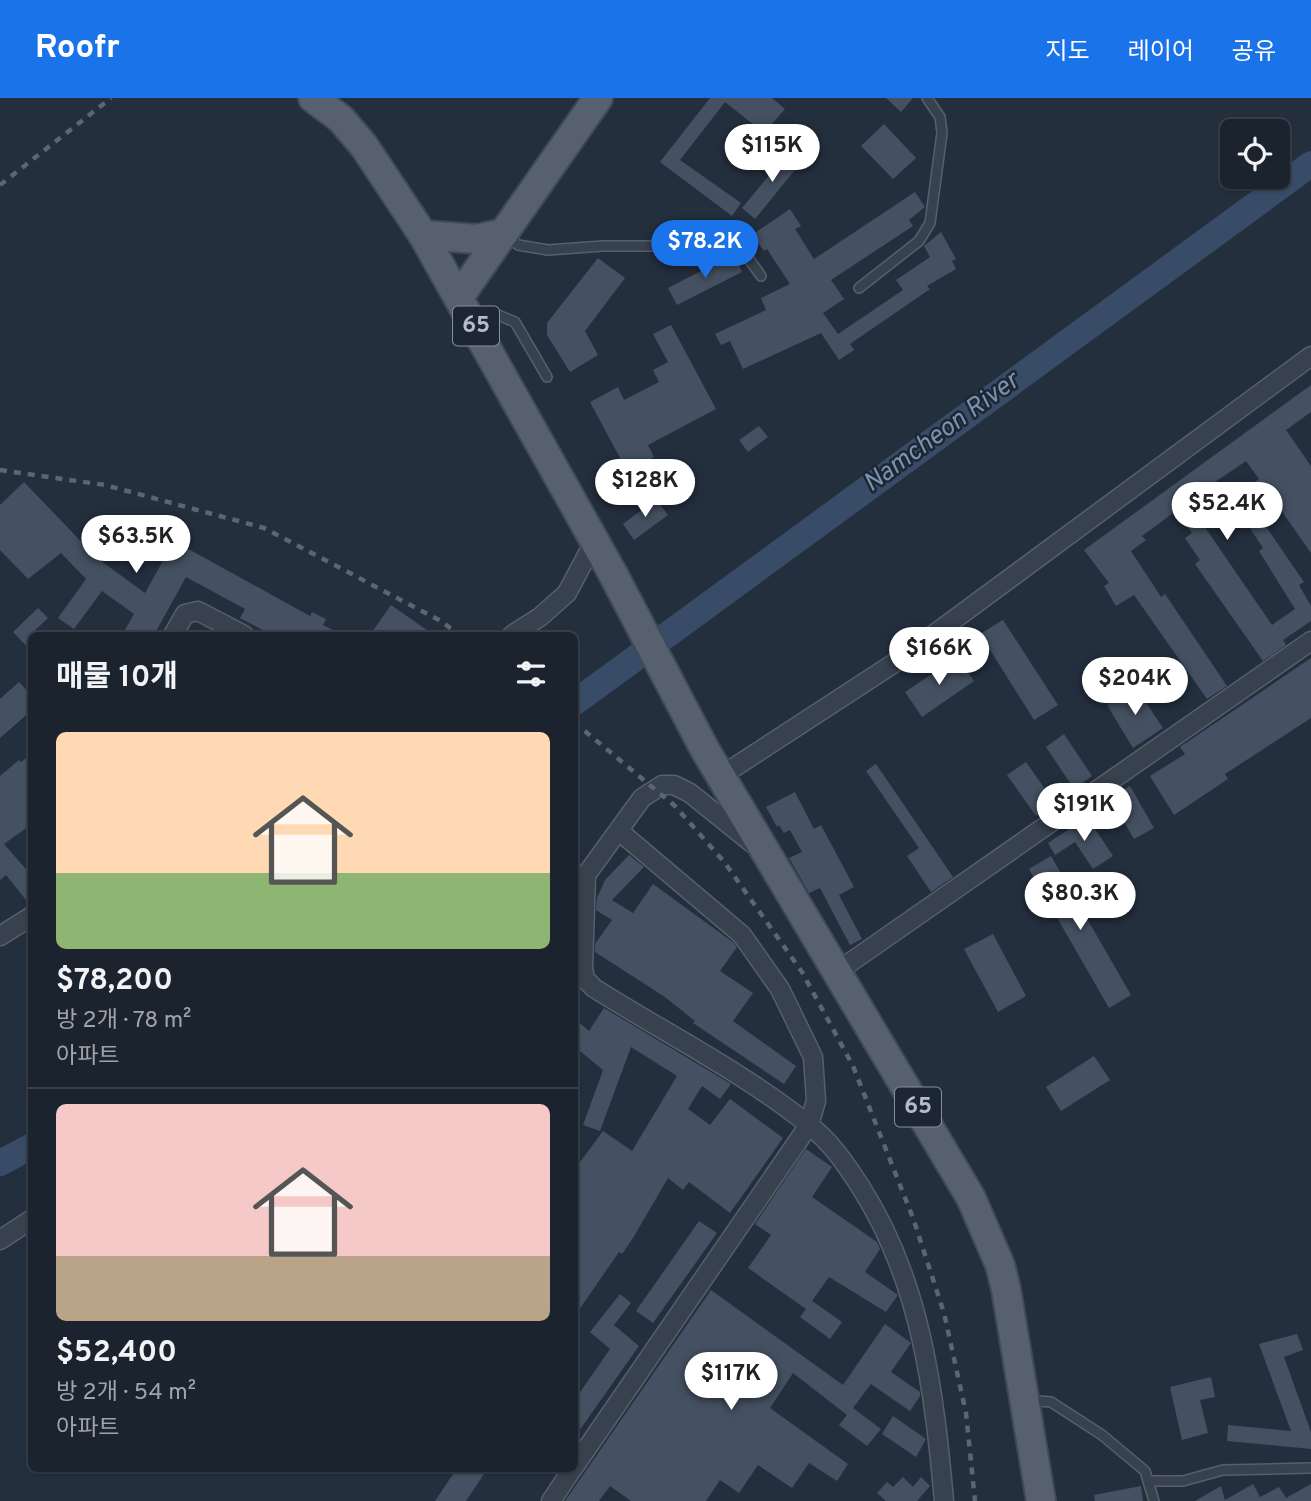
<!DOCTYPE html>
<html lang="ko">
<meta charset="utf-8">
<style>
:root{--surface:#1b232e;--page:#282f3a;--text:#f1f3f6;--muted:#a0a4aa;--line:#39404a;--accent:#1a73e8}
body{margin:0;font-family:Overpass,"Noto Sans KR",sans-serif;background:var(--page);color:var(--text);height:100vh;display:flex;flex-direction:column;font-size:26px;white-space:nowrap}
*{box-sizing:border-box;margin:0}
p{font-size:23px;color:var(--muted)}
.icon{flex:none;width:38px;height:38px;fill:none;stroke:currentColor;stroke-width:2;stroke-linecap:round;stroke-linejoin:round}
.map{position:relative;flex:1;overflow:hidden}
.drawer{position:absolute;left:28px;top:534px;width:550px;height:840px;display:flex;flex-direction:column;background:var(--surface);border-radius:10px;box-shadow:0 2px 5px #0004,0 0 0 2px var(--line)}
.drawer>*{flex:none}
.buttons{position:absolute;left:1220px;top:21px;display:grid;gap:14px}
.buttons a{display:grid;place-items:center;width:70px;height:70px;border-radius:10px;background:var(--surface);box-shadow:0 2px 5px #0004,0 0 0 2px var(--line);font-size:35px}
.price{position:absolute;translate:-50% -60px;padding:0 16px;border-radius:24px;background:#fff;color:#222;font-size:23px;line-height:46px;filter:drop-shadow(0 2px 4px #0008)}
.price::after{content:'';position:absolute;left:50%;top:42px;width:21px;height:16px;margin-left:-10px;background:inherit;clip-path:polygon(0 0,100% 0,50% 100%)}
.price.active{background:var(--accent);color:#fff}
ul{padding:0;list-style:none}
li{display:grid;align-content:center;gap:14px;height:371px;padding:0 28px}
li+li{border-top:2px solid var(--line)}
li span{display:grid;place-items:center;height:217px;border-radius:10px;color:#555}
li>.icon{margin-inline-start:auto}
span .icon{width:126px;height:126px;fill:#fffc;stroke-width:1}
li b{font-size:30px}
h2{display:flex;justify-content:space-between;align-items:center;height:84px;padding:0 28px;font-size:30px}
header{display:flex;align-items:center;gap:42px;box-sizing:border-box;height:98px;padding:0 35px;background:var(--accent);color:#fff}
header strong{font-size:33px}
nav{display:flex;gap:38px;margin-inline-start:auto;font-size:24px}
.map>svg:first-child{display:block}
</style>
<header>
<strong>Roofr</strong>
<nav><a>지도</a><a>레이어</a><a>공유</a></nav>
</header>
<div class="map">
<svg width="1311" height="1403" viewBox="0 0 1311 1403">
<rect width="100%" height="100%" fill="#242f3e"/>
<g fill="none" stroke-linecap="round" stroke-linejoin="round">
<!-- river -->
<g stroke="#394c67" stroke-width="26">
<path d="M574,605L1311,66"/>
<path d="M0,1065L32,1048"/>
</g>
</g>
<!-- building -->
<g fill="#455162" fill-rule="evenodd">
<path d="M710,0H772L785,11L764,35L725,4L680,62L741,105L732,118L660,64Z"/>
<path d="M886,0H913L901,14Z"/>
<path d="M884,26L916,60L893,81L861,48Z"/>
<path d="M790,52L803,62L755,121L742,110Z"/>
<path d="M915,94L925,109L909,122L913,128L831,182L844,201L823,215L838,236L903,192L896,182L930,159L924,148L941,134L956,161L952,163L956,171L927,188L930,191L850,246L854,252L839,262L821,235L743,271L730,243L721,247L715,236L766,212L761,200L790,186L767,151L764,153L752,137L790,111L801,128L795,131L814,161Z"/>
<path d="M598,160L625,180L585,233L598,257L570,274L547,237V225Z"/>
<path d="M726,160H736L742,174L677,207L668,190Z"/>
<path d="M671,227L716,311L648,347L654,359L627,373L590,304L618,289L624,302L659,284L653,272L668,264L653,236Z"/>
<path d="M1311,287V314L1286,332L1311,368V455L1276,405L1258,417L1304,484L1299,487L1311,508V523L1283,542L1286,547L1263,563L1195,466L1200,462L1185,440L1192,435L1176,413L1142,438L1146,442L1131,453L1161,499L1165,496L1227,588L1207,601L1134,497L1116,508L1104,488L1109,485L1084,452ZM1246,363L1259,381L1230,400L1263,450L1259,453L1295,511L1272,527L1187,403Z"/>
<path d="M759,328L768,339L748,354L739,342Z"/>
<path d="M24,384L97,460L145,495L174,443L310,518L312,514L326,521L323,527L343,537H272L240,520L245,511L186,479L154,537H122L134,516L102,493L74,531L58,520L86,481L61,455L28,481L0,452V407Z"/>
<path d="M656,401L668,417L634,442L623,426Z"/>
<path d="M391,507L434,537H370Z"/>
<path d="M38,510L48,520L35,532L41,537H32V554L13,534Z"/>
<path d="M1003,522L1058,607L1034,622L980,536Z"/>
<path d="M957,559L974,583L922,619L905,594Z"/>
<path d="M1311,560V620L1225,676L1228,681L1174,717L1150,678L1185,656L1180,649Z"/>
<path d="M19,584L32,598V612L0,640V601Z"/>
<path d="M1135,588L1163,630L1133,650L1107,607Z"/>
<path d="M1064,636L1092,678L1074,691L1046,649Z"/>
<path d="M32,656V726L4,746L32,778L30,807L6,777L0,782V678L19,662L21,664Z"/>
<path d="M1026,664L1055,705L1036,718L1007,677Z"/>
<path d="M876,666L953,779L931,794L907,758L919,750L866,673Z"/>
<path d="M1130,688L1154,730L1134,741L1110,700Z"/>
<path d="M795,694L814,731L821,727L854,789L839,797L862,841L850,847L820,790L809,795L789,760L802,754L790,732L784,735L779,727L777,729L766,709Z"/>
<path d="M1087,719L1113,758L1093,771L1075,744L1055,757L1048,745Z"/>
<path d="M629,757L644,769L612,802L633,815L653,786L734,845L737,849L720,873L753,895L733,923L796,968L784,986L693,925L695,923L665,899L595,854V846L612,822L596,812L597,800L605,782Z"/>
<path d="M1051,758L1131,897L1109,910L1029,771Z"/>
<path d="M993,836L1026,898L998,914L964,851Z"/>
<path d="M604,910L731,986L720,1001L702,988L688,1011L710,1027L730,1001L783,1040L730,1115L689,1084L683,1092L668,1080L633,1140L622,1156L619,1154L574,1219V1060L580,1064L603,1033L632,1053L677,978L631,949L600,1033L583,1027L603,972L574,948V920L589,933Z"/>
<path d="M1094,958L1110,982L1061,1013L1046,989Z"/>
<path d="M806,1051L832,1069L812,1099L877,1144L880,1151L865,1174L898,1197L886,1214L829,1179L812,1203L842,1224L830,1241L800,1219L806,1211L748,1170L771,1137L755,1126Z"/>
<path d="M699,1123L717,1135L653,1225L636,1213Z"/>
<path d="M711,1192L843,1287L885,1226L911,1245L891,1274L920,1294V1298L910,1313L871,1286L853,1310L881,1331L867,1348L839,1327L847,1317L793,1275L770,1310L848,1366L837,1383L809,1365L792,1390L758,1367L739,1395L720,1382L706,1403H631L610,1388L599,1403H565Z"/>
<path d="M620,1196L631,1205L614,1227L639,1248L574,1340V1303L610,1251L590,1234Z"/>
<path d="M1297,1236L1303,1252L1284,1259L1311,1334V1351L1227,1343L1228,1327L1291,1333L1259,1246Z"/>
<path d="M1211,1279L1215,1299L1200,1302L1208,1335L1182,1342L1170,1289Z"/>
<path d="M893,1318L926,1341L916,1359L882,1336Z"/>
<path d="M457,1370H488L466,1403H435Z"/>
<path d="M903,1379L913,1389L921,1379L930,1388L917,1403H886L877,1395L887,1384L893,1389Z"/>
<path d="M1253,1386L1260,1399L1279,1389L1286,1400L1311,1386V1403H1195L1221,1388L1225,1402Z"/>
<path d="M1141,1388L1143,1403H1095L1094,1397Z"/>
</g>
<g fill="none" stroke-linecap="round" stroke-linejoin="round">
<!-- service casing -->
<g stroke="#565f6c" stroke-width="12">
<g id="service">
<path d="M506,137L518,147L548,152L603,148H669L744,154L761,178"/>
<path d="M859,190L919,143L930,125L942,35L940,19L927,0"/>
<path d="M478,230L498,217L515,224L547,279"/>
<path d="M1027,1302L1051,1304L1102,1337L1145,1373L1154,1403"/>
<path d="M1150,1383H1183L1223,1372L1311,1370"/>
</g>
</g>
<!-- minor casing -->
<g stroke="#565f6c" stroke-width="21">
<g id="minor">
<path d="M173,537L185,516L198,513L244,537"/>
<path d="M512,537L540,519L567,495L594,444"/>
<path d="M721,678L902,560L1311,258"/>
<path d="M752,745L690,695L674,687H662L642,700L586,777L583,870L585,881L594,890C665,935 743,974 809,1027C831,1044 845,1065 860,1088C921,1183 934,1292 944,1403"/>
<path d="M0,838L32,818"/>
<path d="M838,873L1311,543"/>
<path d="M0,1142L32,1121"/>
<path d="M574,1369L809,1027L816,1003L813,959L780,891L742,837L619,733"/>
<path d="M551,1403L573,1370"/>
</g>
</g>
<!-- primary casing -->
<g stroke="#414a57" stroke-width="32">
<g id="primary">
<path d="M313,0L341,21L364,48L423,137L613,476L704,650L971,1100L1000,1167L1006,1191L1041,1403"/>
<path d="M423,137L477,141L504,135"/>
<path d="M459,199L598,0"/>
</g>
</g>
<!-- service -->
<use href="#service" stroke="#38414e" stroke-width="9"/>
<!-- minor -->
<use href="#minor" stroke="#38414e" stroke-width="18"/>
<!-- primary -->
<use href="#primary" stroke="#56606e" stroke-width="28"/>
<!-- rail -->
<g stroke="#5a6575" stroke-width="4.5" stroke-dasharray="7 7" stroke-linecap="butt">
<path d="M0,87L111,0"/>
<path d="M0,372L105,387L264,430L441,523L459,537"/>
<path d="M574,624L675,708L725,765L802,874L853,968L913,1120L944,1215L966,1315L975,1403"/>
</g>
</g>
<g text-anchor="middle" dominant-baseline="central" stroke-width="5" stroke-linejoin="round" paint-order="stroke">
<!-- shield labels -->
<g fill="#1d2633" stroke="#878f9c" stroke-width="2">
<rect x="453" y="208.5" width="46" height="39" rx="5"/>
<rect x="895" y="989.5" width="46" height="39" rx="5"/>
</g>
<g font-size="23" font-weight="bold" fill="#b4bcc9">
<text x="476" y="228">65</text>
<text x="918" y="1009">65</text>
</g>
<!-- water labels -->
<g font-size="26" font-style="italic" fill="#7c92b1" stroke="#1d2633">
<text transform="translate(942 335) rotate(-36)">Namcheon River</text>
</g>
</g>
</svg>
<div class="buttons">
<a><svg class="icon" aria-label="locate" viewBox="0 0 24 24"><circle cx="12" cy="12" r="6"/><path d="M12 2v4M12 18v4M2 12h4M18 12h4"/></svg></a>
</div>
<b class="price" style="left:772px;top:86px">$115K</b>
<b class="price active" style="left:705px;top:182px">$78.2K</b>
<b class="price" style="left:645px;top:421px">$128K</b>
<b class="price" style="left:1227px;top:444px">$52.4K</b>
<b class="price" style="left:136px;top:477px">$63.5K</b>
<b class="price" style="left:939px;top:589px">$166K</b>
<b class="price" style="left:1135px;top:619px">$204K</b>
<b class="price" style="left:1084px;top:745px">$191K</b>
<b class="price" style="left:1080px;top:834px">$80.3K</b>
<b class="price" style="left:731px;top:1314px">$117K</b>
<section class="drawer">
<h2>매물 10개<svg class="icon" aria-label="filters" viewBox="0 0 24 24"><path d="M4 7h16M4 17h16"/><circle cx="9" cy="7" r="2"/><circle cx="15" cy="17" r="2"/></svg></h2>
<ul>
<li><span style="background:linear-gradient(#ffd9b3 65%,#8fb573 0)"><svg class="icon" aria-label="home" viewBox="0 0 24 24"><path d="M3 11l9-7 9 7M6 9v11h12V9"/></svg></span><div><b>$78,200</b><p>방 2개 · 78 m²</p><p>아파트</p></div></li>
<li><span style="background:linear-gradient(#f6c9c9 70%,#b9a48a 0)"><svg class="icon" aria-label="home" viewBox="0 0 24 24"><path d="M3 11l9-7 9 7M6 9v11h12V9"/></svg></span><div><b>$52,400</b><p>방 2개 · 54 m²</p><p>아파트</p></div></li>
</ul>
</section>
</div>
